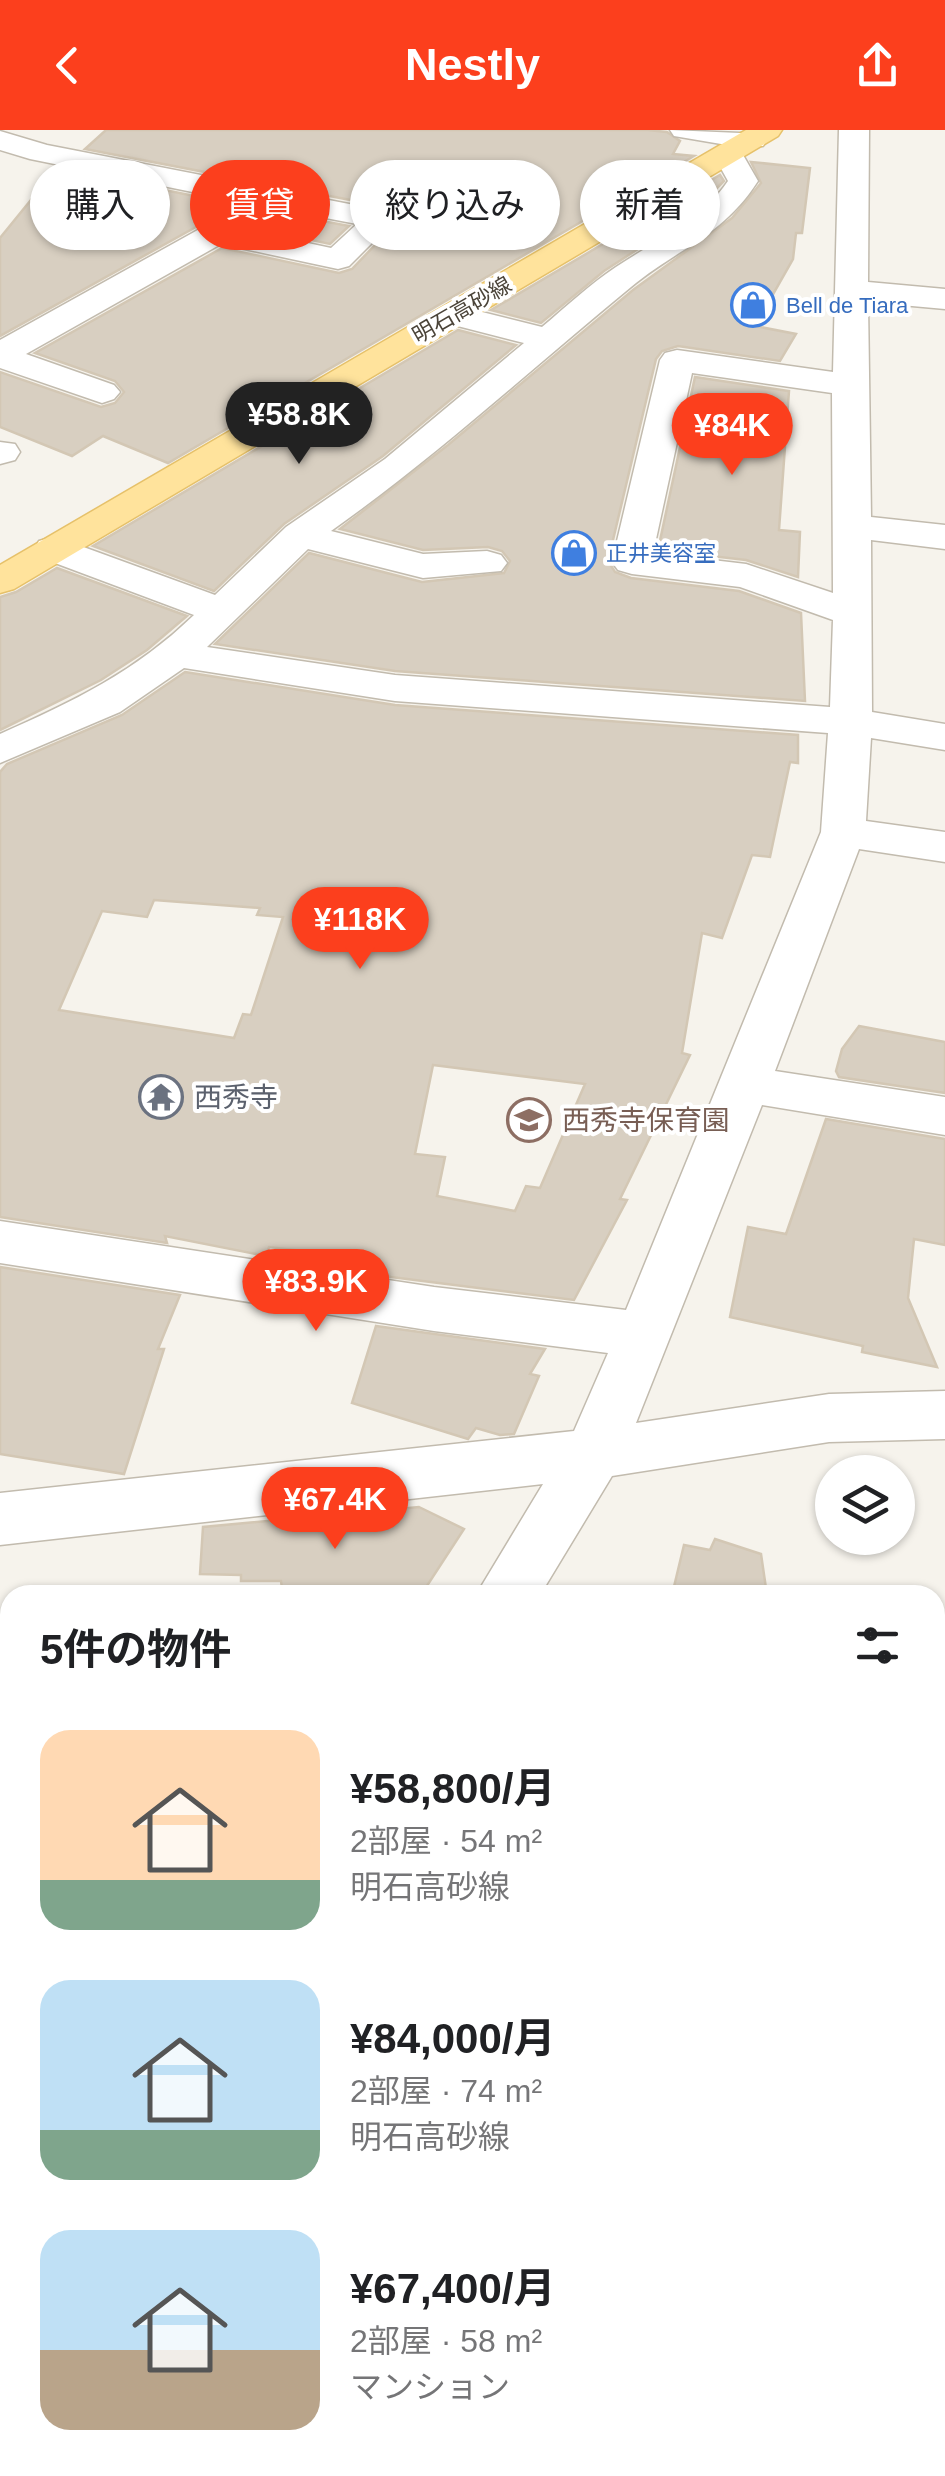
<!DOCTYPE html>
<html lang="ja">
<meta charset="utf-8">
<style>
:root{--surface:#fff;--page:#f2f2f2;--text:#202124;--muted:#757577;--accent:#fc3f1d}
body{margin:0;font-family:Arial,"Noto Sans JP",sans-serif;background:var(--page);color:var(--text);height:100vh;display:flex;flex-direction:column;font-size:38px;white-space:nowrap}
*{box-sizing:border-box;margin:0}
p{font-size:32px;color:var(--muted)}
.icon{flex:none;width:55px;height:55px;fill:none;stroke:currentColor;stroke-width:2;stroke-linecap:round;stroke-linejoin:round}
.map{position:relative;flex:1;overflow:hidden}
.side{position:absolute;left:0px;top:1455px;width:945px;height:892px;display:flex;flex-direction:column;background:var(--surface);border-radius:30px 30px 0 0;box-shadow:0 2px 8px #0004}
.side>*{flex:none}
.hud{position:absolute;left:30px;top:30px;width:885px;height:90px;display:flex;gap:20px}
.buttons{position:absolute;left:815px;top:1325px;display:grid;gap:20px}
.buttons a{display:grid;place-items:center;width:100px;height:100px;border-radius:50%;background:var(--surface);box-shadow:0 2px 8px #0004;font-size:50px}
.price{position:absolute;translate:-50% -85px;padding:0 22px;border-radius:35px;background:var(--accent);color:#fff;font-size:32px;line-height:65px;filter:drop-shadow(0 2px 5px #0008)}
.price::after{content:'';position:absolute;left:50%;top:60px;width:30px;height:22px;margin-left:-15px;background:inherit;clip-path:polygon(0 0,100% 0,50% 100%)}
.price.current{background:#222;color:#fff}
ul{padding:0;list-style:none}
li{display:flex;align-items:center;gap:30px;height:250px;padding:0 40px}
li span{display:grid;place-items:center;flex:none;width:280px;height:200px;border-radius:30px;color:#555}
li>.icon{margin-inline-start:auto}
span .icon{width:120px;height:120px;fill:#fffc;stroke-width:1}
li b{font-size:42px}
h2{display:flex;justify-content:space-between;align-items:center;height:120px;padding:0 40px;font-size:42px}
.tag{padding:0 35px;border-radius:45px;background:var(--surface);box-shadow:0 2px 8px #0004;font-size:35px;line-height:90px}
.tag.current{background:var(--accent);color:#fff}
header{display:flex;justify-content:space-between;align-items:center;height:130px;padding:0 40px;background:var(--accent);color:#fff;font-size:45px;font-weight:800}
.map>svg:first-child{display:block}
</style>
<header><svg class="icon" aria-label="back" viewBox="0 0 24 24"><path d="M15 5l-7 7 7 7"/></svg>Nestly<svg class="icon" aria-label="share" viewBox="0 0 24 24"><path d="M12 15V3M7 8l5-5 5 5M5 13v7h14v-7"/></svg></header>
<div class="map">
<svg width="945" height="2346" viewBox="0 0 945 2346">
<rect width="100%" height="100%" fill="#f6f3ec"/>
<!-- building -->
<g fill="#d8cfc1" stroke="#d3c7b4" stroke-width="2.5" fill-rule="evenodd">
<path d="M106,0H648L667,2L680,11L673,24L694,26L168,333L103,306L72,326L0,297V242L101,277L115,273L124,262L115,251L35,223L222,118L339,143L352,139L400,89L392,78L85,19Z"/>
<path d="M751,32L810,38L802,103H796L793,129L755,196L796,204L780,231L678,216L662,221L656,229L608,431L615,442L631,448L739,461L801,483L805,571L395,541L215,514L309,423L422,452L504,443L510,431L502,421L488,417L423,420L340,399L448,315L633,160L732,88L761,53Z"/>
<path d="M61,39L224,72L203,93L0,206V108L43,55Z"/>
<path d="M720,45L724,51L689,86L604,141L541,193L491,180Z"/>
<path d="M259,79L349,96L330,114L245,96Z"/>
<path d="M458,200L516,215L383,326L284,394L214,461L93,416Z"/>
<path d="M695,247L789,261L779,400L800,402L798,447L746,430L658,420Z"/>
<path d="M57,438L187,486L147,520L101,550L0,600V467L16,462Z"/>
<path d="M185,542L395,575L798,605V633L790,632L770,727L752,725L722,808L702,803L682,923L690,925L620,1069L627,1070L574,1170L391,1147L361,1141L364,1128L269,1117L266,1126L165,1106L167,1113L0,1087V642L7,634L122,585ZM154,770L260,778L257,785L283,787L251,885L243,884L234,908L59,880L102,781L147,787ZM433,935L585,954L540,1058L526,1056L515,1081L437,1066L445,1027L415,1024Z"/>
<path d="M859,896L945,912V963L839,947L836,941L842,919Z"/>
<path d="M826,989L945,1009V1115L914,1109L908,1168L937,1237L862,1222L863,1216L730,1187L748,1097L786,1104Z"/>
<path d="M0,1137L180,1165L158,1219H164L124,1344L0,1324Z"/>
<path d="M376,1196L545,1219L530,1244L539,1246L514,1304L500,1305L476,1298L468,1309L352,1273Z"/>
<path d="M419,1377L464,1399L421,1465H283L281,1451H241V1445L200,1444L203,1397Z"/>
<path d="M715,1409L761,1424L767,1465H672L684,1415L710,1420Z"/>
</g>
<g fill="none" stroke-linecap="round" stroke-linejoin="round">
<!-- minor casing -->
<g stroke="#c2bbae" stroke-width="3">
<g id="minor">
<path d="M670,0L763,4L767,10L763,16H732L739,18L758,51C723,106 678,118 631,157C531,239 437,326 331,401L423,424L487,421L501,425L507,433L501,441L423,448L308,419L207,517L395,545L830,577L833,490L740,457L632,444L618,440L612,432L660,230L665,223L677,220L833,242L839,0H869L868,152L945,159V179L868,172L871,387L945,395V419L871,410L872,582L945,594V620L871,608L866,691L945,702V732L859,719L775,941L945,967V1005L762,975L636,1293L829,1264L945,1261V1309L829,1312L612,1346L540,1465H476L543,1354L0,1415V1363L574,1301L608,1223L434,1201L0,1133V1091L434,1157L626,1180L821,702L828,603L395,571L184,538L120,582L0,633V604C74,571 135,542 194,485L39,427L34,419L39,411L53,407L67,411L215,465L286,397L385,329L524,213L442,192L437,185L442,178L454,175L542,197C566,177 590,154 616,137C655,111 701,91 728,51L713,24L717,18L727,15L674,6ZM692,243L832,263L833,463L746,434L653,423Z"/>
<path d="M0,1L47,15L380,80L391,82L396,89L349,136L338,139L221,114L26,224L114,255L120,262L114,269L102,273L0,238V210L205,96L232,70L30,29L0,20ZM253,74L357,94L331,118L238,98L256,77Z"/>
<path d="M0,312L15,314L20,322L15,330L0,334Z"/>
<path d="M0,1813L10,1815V1885L0,1883Z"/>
<path d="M945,1934V2022L935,2026V1938Z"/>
<path d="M935,2042L945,2044V2118L935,2116Z"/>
<path d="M10,2195V2283L0,2287V2199Z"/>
<path d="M718,2338H799L796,2346H715Z"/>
</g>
</g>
<!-- major casing -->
<g stroke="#e6c16a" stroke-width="3">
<path id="major" d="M746,0H782L778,6L14,459L0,463V435Z"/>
</g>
<!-- minor -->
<use href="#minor" fill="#fff" fill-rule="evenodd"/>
<!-- major -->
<use href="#major" fill="#ffe39c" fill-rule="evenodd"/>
<!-- rail casing -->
<g stroke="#9a9a9a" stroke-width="14">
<g id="rail">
<path d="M935,2160L945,2139"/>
<path d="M935,2322L945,2301"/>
<path d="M847,2346L851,2338"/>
<path d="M924,2346L928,2338"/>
</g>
</g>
<!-- rail -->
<use href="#rail" stroke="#fff" stroke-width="10" stroke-dasharray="29" stroke-linecap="butt"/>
</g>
<!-- icons -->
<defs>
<g id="shop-ring" transform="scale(2.25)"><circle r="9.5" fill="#fff" stroke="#3f7fe0" stroke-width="1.5"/><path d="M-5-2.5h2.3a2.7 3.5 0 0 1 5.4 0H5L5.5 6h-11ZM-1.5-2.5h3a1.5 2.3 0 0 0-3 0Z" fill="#3f7fe0"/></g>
<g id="temple-ring" transform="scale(2.25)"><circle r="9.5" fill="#fff" stroke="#6b7280" stroke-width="1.5"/><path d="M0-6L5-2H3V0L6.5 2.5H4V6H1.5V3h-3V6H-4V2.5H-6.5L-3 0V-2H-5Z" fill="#6b7280"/></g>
<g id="school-ring" transform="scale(2.25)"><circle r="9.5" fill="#fff" stroke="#8d6e63" stroke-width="1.5"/><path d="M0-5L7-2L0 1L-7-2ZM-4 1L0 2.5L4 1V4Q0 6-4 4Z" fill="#8d6e63"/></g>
</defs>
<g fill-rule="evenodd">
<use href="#shop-ring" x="753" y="175"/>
<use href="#shop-ring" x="574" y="423"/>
<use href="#temple-ring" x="161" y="967"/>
<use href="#school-ring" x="529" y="990"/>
</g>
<g text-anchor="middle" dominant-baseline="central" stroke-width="8" stroke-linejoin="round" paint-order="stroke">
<!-- far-shop labels -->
<g font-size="22" fill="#366cbe" stroke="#fff" text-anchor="start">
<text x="786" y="175">Bell de Tiara</text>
<text x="606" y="423">正井美容室</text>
</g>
<!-- far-street labels -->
<g font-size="22" fill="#4b4439" stroke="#fff">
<text transform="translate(462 180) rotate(-30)">明石高砂線</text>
</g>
<!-- worship labels -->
<g font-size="28" fill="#5b616d" stroke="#fff" text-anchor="start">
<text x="194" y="967">西秀寺</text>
</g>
<!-- education labels -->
<g font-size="28" fill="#785e54" stroke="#fff" text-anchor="start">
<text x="562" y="990">西秀寺保育園</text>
</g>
</g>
</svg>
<div class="buttons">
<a><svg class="icon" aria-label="layers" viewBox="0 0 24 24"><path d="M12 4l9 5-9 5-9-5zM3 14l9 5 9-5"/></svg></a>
</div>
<b class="price current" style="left:299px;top:337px">¥58.8K</b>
<b class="price" style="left:732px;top:348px">¥84K</b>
<b class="price" style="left:360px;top:842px">¥118K</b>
<b class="price" style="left:316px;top:1204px">¥83.9K</b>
<b class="price" style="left:335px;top:1422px">¥67.4K</b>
<div class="hud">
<a class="tag">購入</a>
<a class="tag current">賃貸</a>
<a class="tag">絞り込み</a>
<a class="tag">新着</a>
</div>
<section class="side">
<h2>5件の物件<svg class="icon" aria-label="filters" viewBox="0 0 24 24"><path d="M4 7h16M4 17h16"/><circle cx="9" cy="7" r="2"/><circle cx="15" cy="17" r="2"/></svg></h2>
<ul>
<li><span style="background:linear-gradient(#ffd9b3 75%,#7fa58c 0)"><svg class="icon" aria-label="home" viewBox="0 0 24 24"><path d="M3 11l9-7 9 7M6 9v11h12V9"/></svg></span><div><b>¥58,800/月</b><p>2部屋 · 54 m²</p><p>明石高砂線</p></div></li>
<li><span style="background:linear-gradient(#bfe0f5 75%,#7fa58c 0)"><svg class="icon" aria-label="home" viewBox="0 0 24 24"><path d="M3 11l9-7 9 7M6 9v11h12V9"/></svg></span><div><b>¥84,000/月</b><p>2部屋 · 74 m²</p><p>明石高砂線</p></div></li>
<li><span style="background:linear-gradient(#bfe0f5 60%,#b9a48a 0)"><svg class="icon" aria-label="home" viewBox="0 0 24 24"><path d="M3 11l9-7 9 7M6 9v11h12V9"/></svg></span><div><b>¥67,400/月</b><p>2部屋 · 58 m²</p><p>マンション</p></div></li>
</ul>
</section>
</div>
